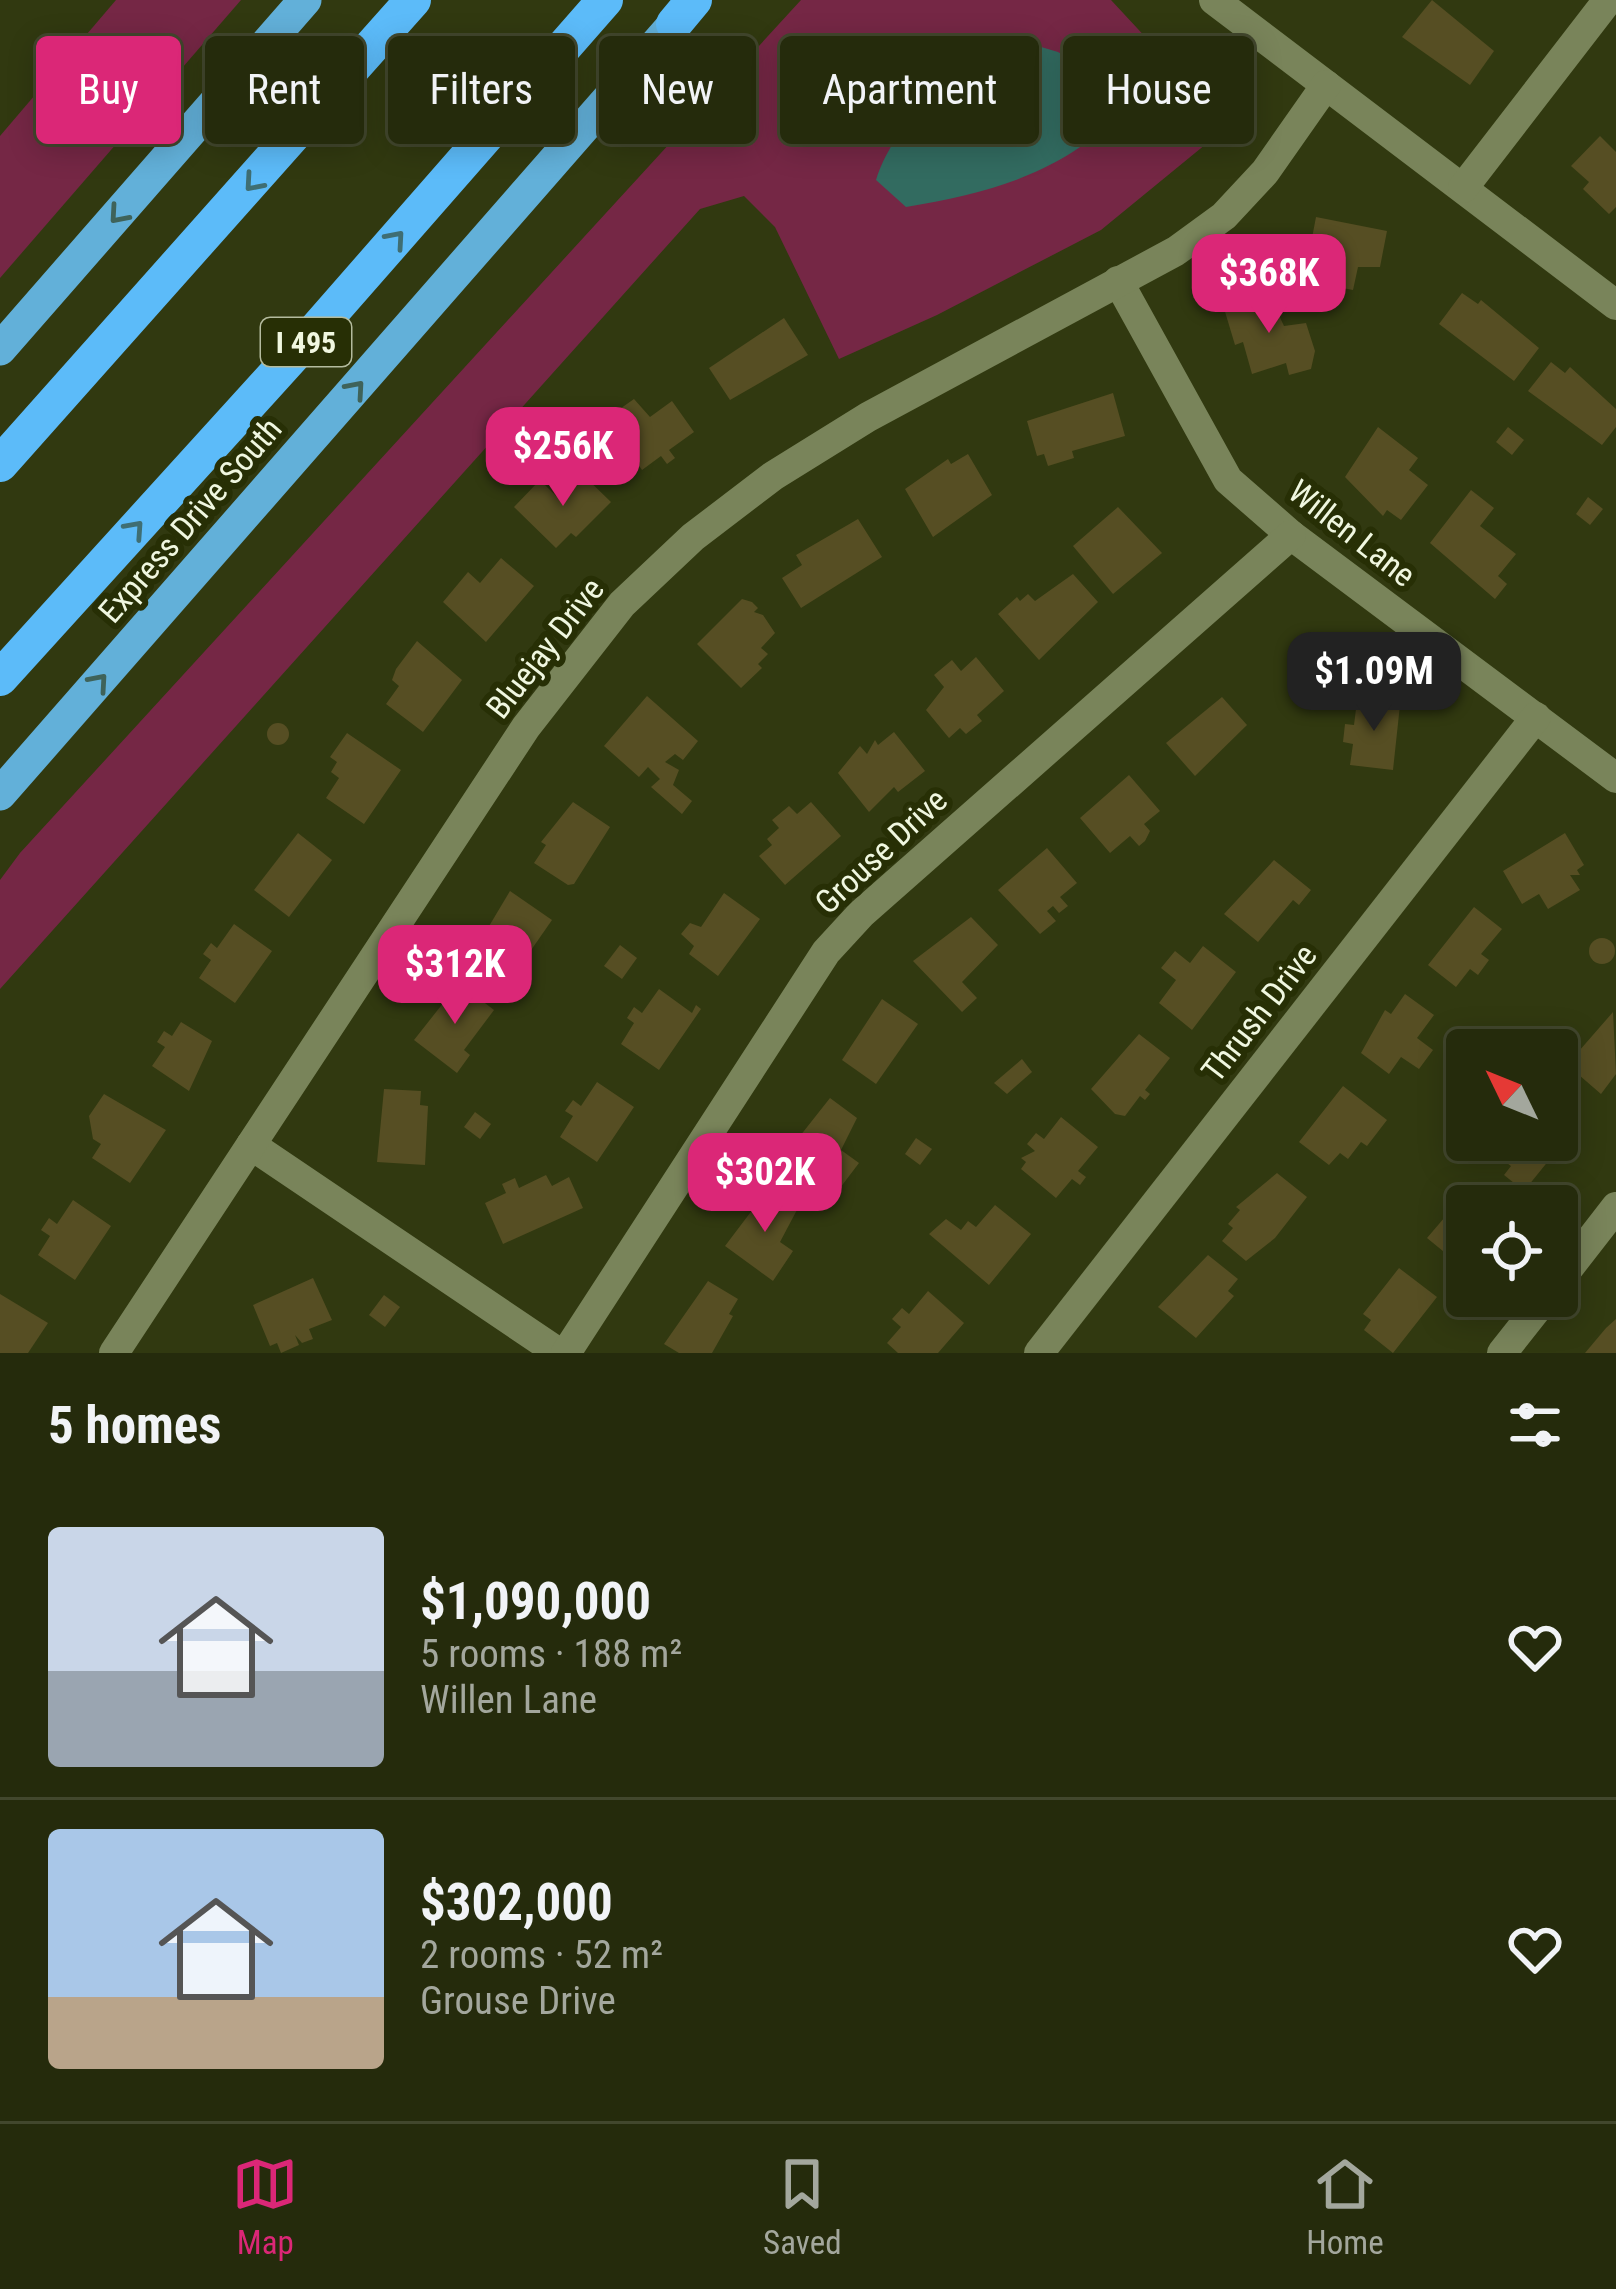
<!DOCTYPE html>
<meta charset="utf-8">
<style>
:root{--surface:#252b0c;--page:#31371a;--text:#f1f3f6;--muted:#a3a79d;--line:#42472d;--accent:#db2777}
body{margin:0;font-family:"Roboto Condensed",sans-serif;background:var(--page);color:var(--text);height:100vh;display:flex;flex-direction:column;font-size:45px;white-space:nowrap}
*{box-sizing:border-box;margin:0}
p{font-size:39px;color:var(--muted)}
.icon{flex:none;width:66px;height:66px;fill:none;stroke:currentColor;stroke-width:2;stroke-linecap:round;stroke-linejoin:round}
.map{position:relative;height:1353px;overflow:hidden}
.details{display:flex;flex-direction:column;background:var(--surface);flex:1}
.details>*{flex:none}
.banner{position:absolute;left:36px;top:36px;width:1545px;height:108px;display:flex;gap:24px}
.needle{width:78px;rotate:313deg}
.controls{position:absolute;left:1446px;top:1029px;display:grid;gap:24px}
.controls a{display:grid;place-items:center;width:132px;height:132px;border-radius:12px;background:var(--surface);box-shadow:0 6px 30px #0003,0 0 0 3px var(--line);font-size:60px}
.price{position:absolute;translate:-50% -102px;padding:0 27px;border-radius:24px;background:var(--accent);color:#fff;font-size:39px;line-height:78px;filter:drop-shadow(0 3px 6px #0008)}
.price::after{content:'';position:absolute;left:50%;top:72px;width:36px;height:27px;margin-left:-18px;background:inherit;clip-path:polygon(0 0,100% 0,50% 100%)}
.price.current{background:#222;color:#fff}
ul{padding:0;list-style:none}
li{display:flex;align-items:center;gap:36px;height:300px;padding:0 48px}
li+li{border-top:3px solid var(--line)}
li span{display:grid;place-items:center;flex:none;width:336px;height:240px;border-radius:12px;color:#555}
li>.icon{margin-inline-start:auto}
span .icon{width:144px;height:144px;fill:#fffc;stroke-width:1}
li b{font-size:51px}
h2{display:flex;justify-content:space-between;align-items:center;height:144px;padding:0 48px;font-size:51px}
.tag{padding:0 42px;border-radius:12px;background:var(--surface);box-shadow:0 6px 30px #0003,0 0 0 3px var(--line);font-size:42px;line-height:108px}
.tag.current{background:var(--accent);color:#fff}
.tabs{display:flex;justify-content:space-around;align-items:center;height:168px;border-top:3px solid var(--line);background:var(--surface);font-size:33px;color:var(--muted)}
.tabs a{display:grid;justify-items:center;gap:6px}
.tabs .current{color:var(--accent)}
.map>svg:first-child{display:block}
</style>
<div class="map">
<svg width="1616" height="1353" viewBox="0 0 1616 1353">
<rect width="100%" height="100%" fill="#313910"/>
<!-- green -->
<g fill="#752745">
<path d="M116,0H241L0,278V136Z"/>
<path d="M801,0H1111L1228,126L1101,230L937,315L839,359L775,227L744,196L700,209L0,989V880L20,853Z"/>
</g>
<!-- water -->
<path fill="#326b60" d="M998,34L1058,52L1104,78L1119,117C1052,176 992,192 906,207L876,180C889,133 955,59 998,34Z"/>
<!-- building -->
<g fill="#564e23">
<path d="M1432,0L1494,51L1470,85L1402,37Z"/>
<path d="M1600,136L1616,152V207L1609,214L1583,189L1589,182L1571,166Z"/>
<path d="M1316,217L1387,231L1380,267H1358L1353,290L1322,284L1326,262L1308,259Z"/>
<path d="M1268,292L1284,326L1306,323L1315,351L1311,369L1289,375L1286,363L1252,374L1243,342L1235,345L1223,305Z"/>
<path d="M1462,293L1478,304L1481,300L1539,348L1514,381L1439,324Z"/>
<path d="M784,318L808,355L730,400L709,368Z"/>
<path d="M1551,362L1565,373L1570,367L1616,409V427L1602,445L1528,391Z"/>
<path d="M1113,393L1125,436L1072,451L1074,458L1048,466L1044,454L1037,456L1027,421Z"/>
<path d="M634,399L650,417L672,401L694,432L669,450L675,458L667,464L661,456L642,470L607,418Z"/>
<path d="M1378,427L1418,458L1409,470L1428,485L1401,520L1387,510L1383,516L1345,477Z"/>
<path d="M1508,427L1524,440L1512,455L1496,442Z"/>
<path d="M968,454L992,495L933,537L905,489L948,459L951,464Z"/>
<path d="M580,472L611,502L576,537L571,533L556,548L514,507L540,480L557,497Z"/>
<path d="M1471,490L1494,508L1480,526L1516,554L1498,576L1507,584L1495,599L1430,543Z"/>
<path d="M1588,497L1603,509L1590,525L1576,514Z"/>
<path d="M1118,507L1162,553L1113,594L1073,546Z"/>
<path d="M858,519L882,557L801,608L782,578L802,565L796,555Z"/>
<path d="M501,558L534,586L486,642L443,602L468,572L480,583Z"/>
<path d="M1073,574L1098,602L1039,660L998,614L1017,597L1020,601L1028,594L1035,601Z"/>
<path d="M742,599L752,602L758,608L754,612L763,615L775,633L761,648L768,654L758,664L762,668L741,688L697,644Z"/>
<path d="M417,641L462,680L423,732L386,704L399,686L392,680L396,669Z"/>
<path d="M976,657L1004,691L977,715L982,721L966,734L960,728L949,738L926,710L944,687L934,675L952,660L961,671Z"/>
<path d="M647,696L698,741L683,760L675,754L665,762L679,770L673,785L692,801L682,814L651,787L660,779L648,767L639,777L604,746Z"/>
<path d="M1222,697L1247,725L1195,776L1166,743Z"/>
<path d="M1376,700L1400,705L1393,770L1350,765L1353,744L1343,742L1345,724L1354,725L1357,701Z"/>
<circle cx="278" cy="734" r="11"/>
<path d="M894,732L925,771L898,792L894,787L869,812L838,773L860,746L867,754L875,740L878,745Z"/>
<path d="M347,733L401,770L364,824L326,798L339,778L331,772L337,762L330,757Z"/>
<path d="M1129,775L1160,811L1144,824L1150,831L1145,841L1139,846L1130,836L1110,853L1080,818Z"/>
<path d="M573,802L610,827L574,884L568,885L534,863L546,845L541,842Z"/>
<path d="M811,802L841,836L785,885L759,856L772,845L767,839L779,828L772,820L789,806L797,814Z"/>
<path d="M298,833L332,860L289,917L254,890Z"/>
<path d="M1565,833L1584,865L1577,870L1580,875H1570L1580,890L1548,909L1539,894L1522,904L1503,871Z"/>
<path d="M1047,848L1077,883L1060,897L1068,906L1059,913L1053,906L1047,911L1056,921L1040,934L998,890Z"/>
<path d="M1274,860L1311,890L1299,905L1293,900L1258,942L1224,914Z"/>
<path d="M510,891L552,920L511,979L473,953Z"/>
<path d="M724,893L760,919L718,976L689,954L694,946L681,934L690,923L701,927Z"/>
<path d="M1474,907L1502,929L1481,954L1489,960L1478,975L1470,969L1456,987L1428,965Z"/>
<path d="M971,917L998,945L962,982L977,998L962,1012L913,961Z"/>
<path d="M234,924L272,951L235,1003L199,978L211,960L203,954L211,943L217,948Z"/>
<circle cx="1602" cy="951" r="13"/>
<path d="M620,945L637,958L622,979L604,966Z"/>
<path d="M1203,946L1236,972L1192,1030L1159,1003L1176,980L1161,968L1175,951L1190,963Z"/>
<path d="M459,983L494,1010L464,1050L470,1055L457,1073L414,1040Z"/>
<path d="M659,989L692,1013L696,1005L701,1009L659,1070L621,1044L634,1023L627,1018L634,1007L642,1013Z"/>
<path d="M1405,994L1434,1015L1417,1038L1433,1050L1419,1069L1401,1057L1389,1074L1361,1053L1385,1010L1391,1014Z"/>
<path d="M882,999L918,1024L876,1084L842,1060Z"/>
<path d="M1613,1012L1616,1074L1601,1094L1557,1056L1568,1042L1579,1051Z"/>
<path d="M181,1022L212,1041L189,1091L152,1066L165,1047L157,1042L164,1031L172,1036Z"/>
<path d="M1139,1034L1170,1058L1145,1090L1150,1094L1145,1100L1140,1096L1125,1116L1115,1114L1091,1089Z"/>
<path d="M1022,1059L1032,1072L1007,1094L994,1083Z"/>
<path d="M597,1082L634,1107L597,1162L560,1137L573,1116L565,1111L573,1100L581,1106Z"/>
<path d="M1343,1086L1387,1120L1367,1146L1361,1142L1348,1159L1340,1153L1329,1165L1299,1142Z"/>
<path d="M384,1089L421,1091L420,1105L428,1106L425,1165L377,1162Z"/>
<path d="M104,1094L166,1130L130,1183L92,1158L101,1144L93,1139L89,1116Z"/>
<path d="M830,1098L857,1118L841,1150L859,1163L837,1192L785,1155Z"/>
<path d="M475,1112L491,1124L480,1139L464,1127Z"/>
<path d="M1557,1114L1575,1128L1524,1191L1504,1175L1511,1166L1504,1161L1514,1149L1508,1145L1512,1140H1557Z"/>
<path d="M1061,1117L1098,1147L1078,1171L1086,1177L1080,1185L1072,1179L1056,1198L1021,1169L1026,1162L1021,1158L1035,1151L1027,1144L1036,1133L1044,1139Z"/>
<path d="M916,1138L932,1149L920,1165L905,1154Z"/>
<path d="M1277,1173L1307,1197L1275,1238L1246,1261L1222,1241L1233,1228L1228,1224L1240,1210L1236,1207Z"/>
<path d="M546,1175L552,1186L569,1177L583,1208L503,1244L485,1203L506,1193L502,1184L515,1178L519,1188Z"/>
<path d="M1474,1183L1499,1203L1467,1206V1256L1460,1265L1427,1238Z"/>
<path d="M769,1188L798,1208L780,1242L793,1251L773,1281L725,1246Z"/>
<path d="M73,1200L111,1226L75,1280L38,1255L50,1236L41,1230L49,1218L57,1224Z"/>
<path d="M995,1205L1031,1234L989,1285L929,1234L946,1219L961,1230L968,1221L976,1227Z"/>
<path d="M1208,1255L1238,1279L1228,1291L1234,1296L1196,1338L1158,1307Z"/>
<path d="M1399,1268L1437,1297L1393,1353L1364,1330L1371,1320L1363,1314Z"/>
<path d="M313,1278L332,1320L309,1329L313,1339L302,1343L295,1335L299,1345L281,1353L277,1343L270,1346L253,1305Z"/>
<path d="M708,1281L738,1299L729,1314L733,1316L712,1353H679L664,1344Z"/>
<path d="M928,1291L964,1323L938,1353H898L887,1343L901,1327L892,1319L902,1308L909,1314Z"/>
<path d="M0,1294L48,1323L28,1353H0Z"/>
<path d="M384,1295L400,1307L385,1327L369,1315Z"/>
<path d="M1616,1319V1353H1585L1606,1328Z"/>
</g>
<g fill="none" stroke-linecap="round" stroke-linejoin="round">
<!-- minor -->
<g stroke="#79845a" stroke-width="30">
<path d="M1214,0L1616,305"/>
<path d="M1463,188L1608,0"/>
<path d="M1118,281L1228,480L1291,535L1616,778"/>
<path d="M251,1145L559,1353"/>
<path d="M1557,1283L1616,1207"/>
<path d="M114,1353L526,727L622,604L693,537L773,476L868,417L1176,251L1224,216L1265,172L1326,85"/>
<path d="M566,1353L826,952L861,914L1291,535"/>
<path d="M1039,1353L1536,717"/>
<path d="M1502,1353L1547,1296"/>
</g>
<!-- trunk -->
<g stroke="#62b0d9" stroke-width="33">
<path d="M0,349L305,0"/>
<path d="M0,794L674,24"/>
</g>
<!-- motorway -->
<g stroke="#5cbbf9" stroke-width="36">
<path d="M674,24L694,0"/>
<path d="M0,464L413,0"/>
<path d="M0,678L315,331L605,0"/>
</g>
</g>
<!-- one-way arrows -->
<defs><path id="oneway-chevron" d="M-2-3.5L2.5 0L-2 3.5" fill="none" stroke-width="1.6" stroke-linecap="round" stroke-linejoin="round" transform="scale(3)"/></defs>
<g stroke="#3f6e73">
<use href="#oneway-chevron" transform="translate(253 183) rotate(131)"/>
<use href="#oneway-chevron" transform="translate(396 239) rotate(-49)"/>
<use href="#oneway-chevron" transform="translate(135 529) rotate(-48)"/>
</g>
<g stroke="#3f635a">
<use href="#oneway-chevron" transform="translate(118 215) rotate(131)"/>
<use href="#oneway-chevron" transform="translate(356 389) rotate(-49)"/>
<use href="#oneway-chevron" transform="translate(99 682) rotate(-49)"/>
</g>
<g text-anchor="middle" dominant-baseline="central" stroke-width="12" stroke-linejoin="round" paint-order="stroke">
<!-- shield labels -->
<rect fill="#272f05" stroke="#b4bb9e" stroke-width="3" x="261" y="318" width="90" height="48" rx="9"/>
<g font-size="30" font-weight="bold" fill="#f0f7e0">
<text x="306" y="342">I 495</text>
</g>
<!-- street labels -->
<g font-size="33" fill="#f0f7e0" stroke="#272f05">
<text transform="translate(190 520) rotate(-49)">Express Drive South</text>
<text transform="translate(1352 533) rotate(38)">Willen Lane</text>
<text transform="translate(545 648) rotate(-52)">Bluejay Drive</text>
<text transform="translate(881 851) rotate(-43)">Grouse Drive</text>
<text transform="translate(1259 1013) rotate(-52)">Thrush Drive</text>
</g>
</g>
</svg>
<div class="controls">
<a><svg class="needle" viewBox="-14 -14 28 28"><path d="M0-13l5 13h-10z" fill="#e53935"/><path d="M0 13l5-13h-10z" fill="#a3a79d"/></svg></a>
<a><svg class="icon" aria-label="locate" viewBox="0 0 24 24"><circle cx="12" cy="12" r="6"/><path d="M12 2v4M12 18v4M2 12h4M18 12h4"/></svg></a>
</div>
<b class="price" style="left:1269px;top:336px">$368K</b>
<b class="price" style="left:563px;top:509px">$256K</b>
<b class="price current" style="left:1374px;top:734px">$1.09M</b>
<b class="price" style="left:455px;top:1027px">$312K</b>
<b class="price" style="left:765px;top:1235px">$302K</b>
<div class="banner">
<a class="tag current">Buy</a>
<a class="tag">Rent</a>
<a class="tag">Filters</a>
<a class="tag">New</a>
<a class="tag">Apartment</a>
<a class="tag">House</a>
</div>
</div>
<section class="details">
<h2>5 homes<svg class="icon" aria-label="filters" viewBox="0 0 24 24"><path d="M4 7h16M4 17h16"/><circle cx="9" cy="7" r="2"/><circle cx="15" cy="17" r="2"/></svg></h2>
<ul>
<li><span style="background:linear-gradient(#c9d6e8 60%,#9aa5b1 0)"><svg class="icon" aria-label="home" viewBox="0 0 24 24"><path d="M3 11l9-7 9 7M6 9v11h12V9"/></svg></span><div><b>$1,090,000</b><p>5 rooms · 188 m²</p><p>Willen Lane</p></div><svg class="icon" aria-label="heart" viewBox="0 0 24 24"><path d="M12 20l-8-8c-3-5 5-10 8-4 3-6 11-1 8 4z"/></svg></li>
<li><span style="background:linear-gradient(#a9c7e8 70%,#b9a48a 0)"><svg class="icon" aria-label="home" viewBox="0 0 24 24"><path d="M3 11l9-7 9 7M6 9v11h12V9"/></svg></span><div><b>$302,000</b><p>2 rooms · 52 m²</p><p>Grouse Drive</p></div><svg class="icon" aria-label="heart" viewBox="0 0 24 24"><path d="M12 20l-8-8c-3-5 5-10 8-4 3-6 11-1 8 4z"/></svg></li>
</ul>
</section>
<nav class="tabs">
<a class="current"><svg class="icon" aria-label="map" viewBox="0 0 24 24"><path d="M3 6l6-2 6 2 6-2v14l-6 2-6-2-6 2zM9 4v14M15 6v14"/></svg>Map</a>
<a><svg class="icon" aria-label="saved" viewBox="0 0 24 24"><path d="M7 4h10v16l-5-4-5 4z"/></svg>Saved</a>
<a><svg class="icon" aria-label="home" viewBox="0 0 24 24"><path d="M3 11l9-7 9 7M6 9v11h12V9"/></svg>Home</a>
</nav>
